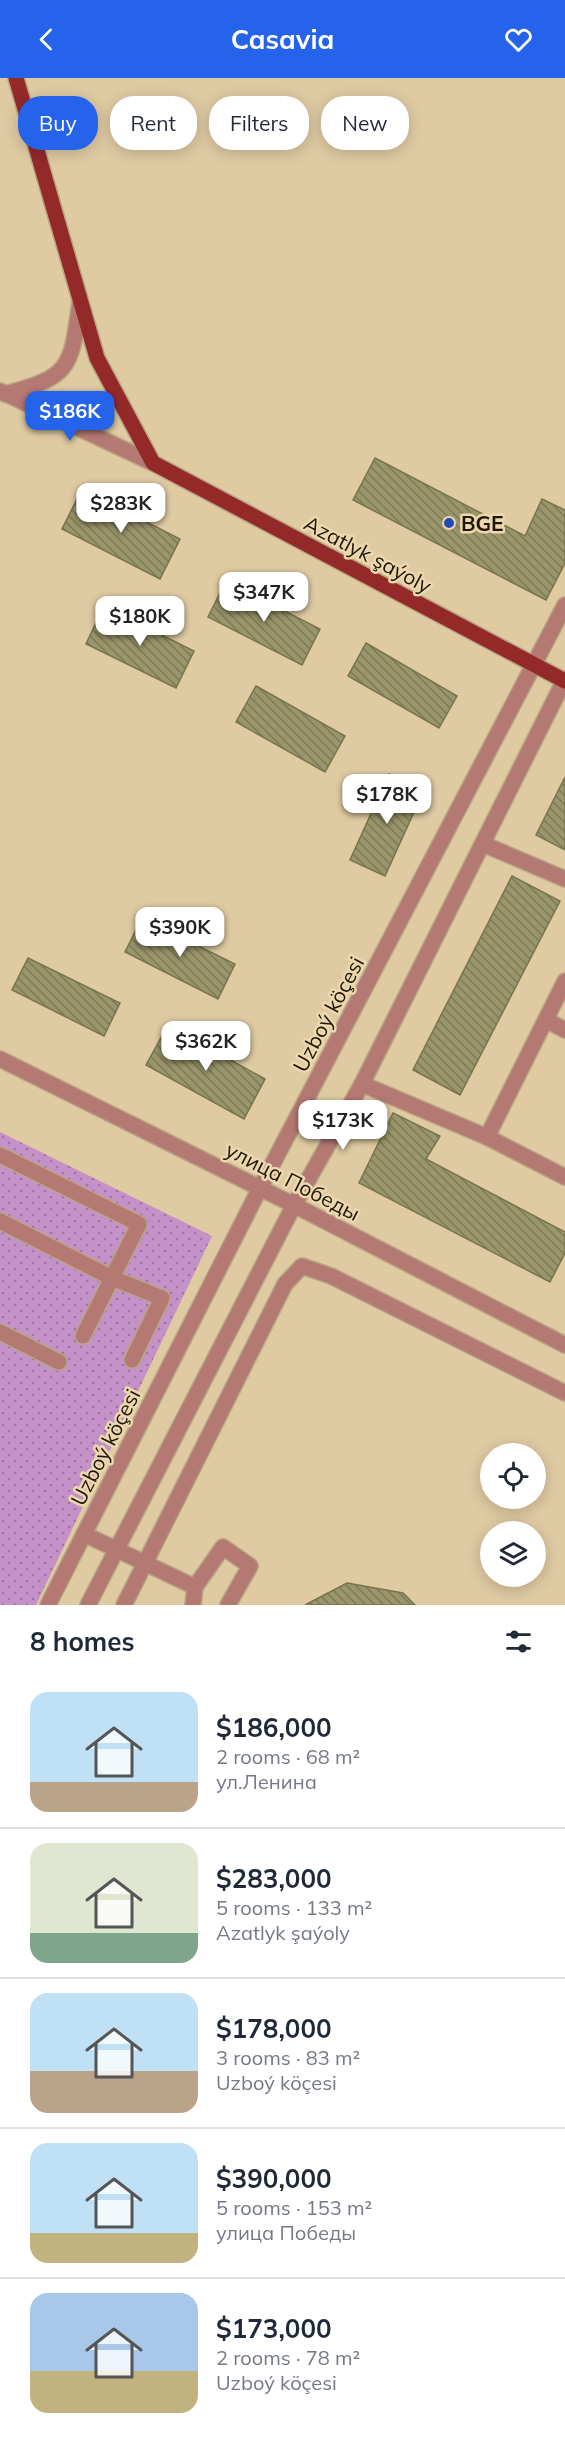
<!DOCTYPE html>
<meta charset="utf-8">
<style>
:root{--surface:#fff;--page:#f6f6f7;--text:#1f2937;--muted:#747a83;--line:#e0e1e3;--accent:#2563eb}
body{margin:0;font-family:Mulish,sans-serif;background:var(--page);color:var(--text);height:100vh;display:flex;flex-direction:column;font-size:22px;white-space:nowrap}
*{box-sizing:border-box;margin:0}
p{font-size:20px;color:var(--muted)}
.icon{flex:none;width:33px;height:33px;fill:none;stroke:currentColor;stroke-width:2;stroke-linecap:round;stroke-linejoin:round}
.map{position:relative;height:1527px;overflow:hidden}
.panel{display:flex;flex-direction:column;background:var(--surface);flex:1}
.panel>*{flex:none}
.top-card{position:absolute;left:18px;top:18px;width:530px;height:54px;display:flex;gap:12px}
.fabs{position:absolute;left:480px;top:1365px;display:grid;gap:12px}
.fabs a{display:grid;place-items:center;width:66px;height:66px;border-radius:50%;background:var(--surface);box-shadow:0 3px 15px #0003;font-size:30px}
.price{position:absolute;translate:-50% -51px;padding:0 14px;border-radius:12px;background:#fff;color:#222;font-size:20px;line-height:39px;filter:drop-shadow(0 2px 3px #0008)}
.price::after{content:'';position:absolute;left:50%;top:36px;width:18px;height:14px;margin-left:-9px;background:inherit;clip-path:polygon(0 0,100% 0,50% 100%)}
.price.on{background:var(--accent);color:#fff}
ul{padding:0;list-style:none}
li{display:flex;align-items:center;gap:18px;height:150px;padding:0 30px}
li+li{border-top:2px solid var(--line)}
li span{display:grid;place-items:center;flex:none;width:168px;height:120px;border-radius:18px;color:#555}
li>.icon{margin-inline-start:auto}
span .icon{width:72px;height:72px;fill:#fffc;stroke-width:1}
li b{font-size:26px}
h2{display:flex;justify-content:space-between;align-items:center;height:72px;padding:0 30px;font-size:26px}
.chip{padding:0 21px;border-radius:24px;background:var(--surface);box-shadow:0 3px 15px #0003;font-size:21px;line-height:54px}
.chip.on{background:var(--accent);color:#fff}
header{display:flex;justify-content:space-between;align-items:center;height:78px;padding:0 30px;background:var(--accent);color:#fff;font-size:27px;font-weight:700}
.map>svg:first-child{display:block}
</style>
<header><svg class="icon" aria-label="back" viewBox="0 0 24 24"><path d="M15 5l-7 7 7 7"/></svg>Casavia<svg class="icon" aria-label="heart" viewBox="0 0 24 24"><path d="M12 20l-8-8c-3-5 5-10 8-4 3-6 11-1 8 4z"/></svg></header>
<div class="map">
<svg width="565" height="1527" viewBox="0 0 565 1527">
<defs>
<pattern id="park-dots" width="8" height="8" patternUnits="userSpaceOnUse" patternTransform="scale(1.5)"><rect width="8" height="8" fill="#c492c8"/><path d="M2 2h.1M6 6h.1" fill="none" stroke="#9f76a0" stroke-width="1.8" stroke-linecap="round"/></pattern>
<pattern id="building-back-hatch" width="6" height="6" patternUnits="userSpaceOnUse" patternTransform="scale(1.5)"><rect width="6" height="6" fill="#99966c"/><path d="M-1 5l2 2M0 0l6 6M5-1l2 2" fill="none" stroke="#7c7957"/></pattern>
</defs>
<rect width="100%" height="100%" fill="#dfcaa2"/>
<!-- park -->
<path fill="url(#park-dots)" d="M0,1054L212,1158L36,1527H0Z"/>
<!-- building -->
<g fill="url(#building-back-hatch)" stroke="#78754c" stroke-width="1.5">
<path d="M375,380L525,458L542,421L565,432V485L546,522L353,422Z"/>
<path d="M82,411L180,461L160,501L62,451Z"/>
<path d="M226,503L320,551L302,587L208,539Z"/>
<path d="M104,528L194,573L176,610L86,566Z"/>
<path d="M366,565L457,618L439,650L348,598Z"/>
<path d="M256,608L345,658L325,694L236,644Z"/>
<path d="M389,696L424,712L385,798L350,782Z"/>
<path d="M565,699V772L536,757Z"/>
<path d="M512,798L560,823L460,1017L413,992Z"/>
<path d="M142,840L235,886L218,921L125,874Z"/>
<path d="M28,880L120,925L104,958L12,912Z"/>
<path d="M168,947L265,1001L244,1041L146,987Z"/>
<path d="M393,1035L440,1058L426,1081L565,1154V1175L550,1204L359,1105Z"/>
<path d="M347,1505L403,1515L415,1527H305Z"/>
</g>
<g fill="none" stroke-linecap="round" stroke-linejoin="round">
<!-- minor casing -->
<g stroke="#b8a683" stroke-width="18">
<g id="minor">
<path d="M0,313L153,385"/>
<path d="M5,316C72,299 71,288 80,224"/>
<path d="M483,766L565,801"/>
<path d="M546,942L565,952"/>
<path d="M0,981L294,1127L565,1267"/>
<path d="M362,1006L487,1059L565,1099"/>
<path d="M487,1059L565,903"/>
<path d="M0,1077L139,1146L83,1258"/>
<path d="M0,1143L112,1200L162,1220L132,1282"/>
<path d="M0,1254L59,1284"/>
<path d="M84,1456L195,1509"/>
<path d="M48,1527L260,1110L565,527"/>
<path d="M88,1527L294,1127L362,1006L565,601"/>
<path d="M124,1527L285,1206L302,1188L331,1198L565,1315"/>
<path d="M193,1527L195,1509L223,1469L250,1488L228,1527"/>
</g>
</g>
<!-- major casing -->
<g stroke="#b8a683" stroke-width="18">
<path id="major" d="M16,0L97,280L153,385L565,603"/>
</g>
<!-- minor -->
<use href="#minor" stroke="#b57974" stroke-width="15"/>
<!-- major -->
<use href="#major" stroke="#94292a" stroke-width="15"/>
</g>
<!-- markers -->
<circle fill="#224bb9" stroke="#ecd7ae" stroke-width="2" cx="449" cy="445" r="6"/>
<g text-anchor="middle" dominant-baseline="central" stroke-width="5" stroke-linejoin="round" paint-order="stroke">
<!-- poi labels -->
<g font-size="21" font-weight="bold" fill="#1e1707" stroke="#ecd7ae" text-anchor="start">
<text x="461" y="445">BGE</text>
</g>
<!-- street labels -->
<g font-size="21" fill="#1e1707" stroke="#ecd7ae">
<text transform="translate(368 476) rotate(28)">Azatlyk şaýoly</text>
<text transform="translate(328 936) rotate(-62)">Uzboý köçesi</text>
<text transform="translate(293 1103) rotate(27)">улица Победы</text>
<text transform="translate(105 1369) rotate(-63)">Uzboý köçesi</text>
</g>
</g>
</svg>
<div class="fabs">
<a><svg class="icon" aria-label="locate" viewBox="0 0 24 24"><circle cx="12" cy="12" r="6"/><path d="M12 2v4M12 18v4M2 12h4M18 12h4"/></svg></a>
<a><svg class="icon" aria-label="layers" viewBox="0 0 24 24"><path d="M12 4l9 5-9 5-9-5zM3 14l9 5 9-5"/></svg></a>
</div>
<b class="price on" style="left:70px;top:364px">$186K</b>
<b class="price" style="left:121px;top:456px">$283K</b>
<b class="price" style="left:264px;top:545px">$347K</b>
<b class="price" style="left:140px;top:569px">$180K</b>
<b class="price" style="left:387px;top:747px">$178K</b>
<b class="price" style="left:180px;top:880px">$390K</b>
<b class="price" style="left:206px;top:994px">$362K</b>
<b class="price" style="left:343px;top:1073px">$173K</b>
<div class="top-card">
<a class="chip on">Buy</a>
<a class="chip">Rent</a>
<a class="chip">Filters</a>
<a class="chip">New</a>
</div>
</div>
<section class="panel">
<h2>8 homes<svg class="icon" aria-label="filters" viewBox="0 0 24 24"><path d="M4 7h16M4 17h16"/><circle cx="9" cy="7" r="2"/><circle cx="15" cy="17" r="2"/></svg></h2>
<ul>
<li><span style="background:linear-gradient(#bfe0f5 75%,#b9a48a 0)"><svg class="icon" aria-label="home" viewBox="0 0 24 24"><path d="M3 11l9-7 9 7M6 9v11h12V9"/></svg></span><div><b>$186,000</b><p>2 rooms · 68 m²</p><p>ул.Ленина</p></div></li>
<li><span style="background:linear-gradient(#dfe7d0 75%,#7fa58c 0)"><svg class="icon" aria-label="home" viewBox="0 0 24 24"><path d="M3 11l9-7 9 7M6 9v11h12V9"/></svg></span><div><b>$283,000</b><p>5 rooms · 133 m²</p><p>Azatlyk şaýoly</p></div></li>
<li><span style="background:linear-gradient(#bfe0f5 65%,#b9a48a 0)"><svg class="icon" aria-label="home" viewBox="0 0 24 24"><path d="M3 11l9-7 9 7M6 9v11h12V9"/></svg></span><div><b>$178,000</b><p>3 rooms · 83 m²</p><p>Uzboý köçesi</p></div></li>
<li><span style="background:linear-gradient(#bfe0f5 75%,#c2b280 0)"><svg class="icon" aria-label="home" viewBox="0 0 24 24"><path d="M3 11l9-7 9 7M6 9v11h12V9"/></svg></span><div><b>$390,000</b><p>5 rooms · 153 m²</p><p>улица Победы</p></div></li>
<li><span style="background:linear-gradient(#a9c7e8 65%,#c2b280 0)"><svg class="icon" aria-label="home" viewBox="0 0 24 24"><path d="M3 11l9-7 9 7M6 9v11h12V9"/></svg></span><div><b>$173,000</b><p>2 rooms · 78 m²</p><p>Uzboý köçesi</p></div></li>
</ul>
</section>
